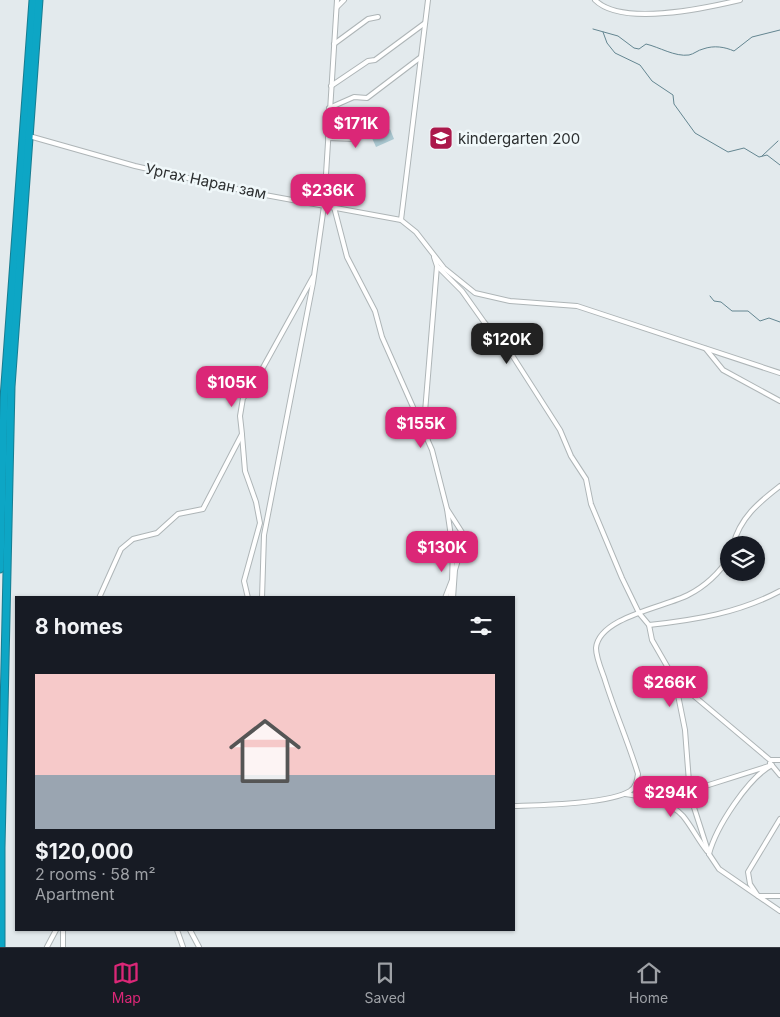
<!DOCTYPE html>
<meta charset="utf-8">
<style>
:root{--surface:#171b24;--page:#20242c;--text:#f1f3f6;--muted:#9ea1a6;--line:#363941;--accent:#db2777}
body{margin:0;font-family:Inter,sans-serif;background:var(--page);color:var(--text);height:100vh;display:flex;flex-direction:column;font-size:19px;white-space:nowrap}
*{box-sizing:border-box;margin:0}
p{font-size:16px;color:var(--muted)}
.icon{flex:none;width:28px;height:28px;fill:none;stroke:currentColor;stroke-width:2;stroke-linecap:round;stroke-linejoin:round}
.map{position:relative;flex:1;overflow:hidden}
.drawer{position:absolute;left:15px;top:596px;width:500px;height:335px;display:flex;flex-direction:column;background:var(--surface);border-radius:0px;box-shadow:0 1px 4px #0004}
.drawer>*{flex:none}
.buttons{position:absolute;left:720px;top:536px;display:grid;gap:10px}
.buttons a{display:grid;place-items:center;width:45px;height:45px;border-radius:50%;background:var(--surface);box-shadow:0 1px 4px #0004;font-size:25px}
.price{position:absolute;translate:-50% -42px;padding:0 11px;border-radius:10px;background:var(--accent);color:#fff;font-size:16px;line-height:32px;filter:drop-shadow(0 1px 2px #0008)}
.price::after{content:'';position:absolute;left:50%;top:30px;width:15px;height:11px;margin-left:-8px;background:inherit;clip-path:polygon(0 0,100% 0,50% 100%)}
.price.selected{background:#222;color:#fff}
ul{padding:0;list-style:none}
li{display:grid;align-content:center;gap:10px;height:265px;padding:0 20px}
li span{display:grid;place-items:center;height:155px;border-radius:0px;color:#555}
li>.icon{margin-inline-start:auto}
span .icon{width:90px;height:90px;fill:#fffc;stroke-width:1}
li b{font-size:21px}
h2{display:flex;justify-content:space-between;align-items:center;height:60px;padding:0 20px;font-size:21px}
.tab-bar{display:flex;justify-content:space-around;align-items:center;height:70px;border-top:1px solid var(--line);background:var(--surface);font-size:14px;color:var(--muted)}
.tab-bar a{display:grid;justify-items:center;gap:2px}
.tab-bar .selected{color:var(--accent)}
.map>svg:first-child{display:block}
</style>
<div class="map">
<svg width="780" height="947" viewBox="0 0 780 947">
<rect width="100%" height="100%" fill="#e3eaed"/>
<!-- green -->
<path fill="#abc8d1" d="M390,129L394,139L376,147L372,138Z"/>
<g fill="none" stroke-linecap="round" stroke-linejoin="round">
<!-- stream -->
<g stroke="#648691" stroke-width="1">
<path d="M593,29L618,36L634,48L639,49L646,44C659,47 675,57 689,55C694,54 698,50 703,49C714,45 725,47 734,51L752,37L780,30"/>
<path d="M603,32L607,43L615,53L640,65L652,81L673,95L674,104L695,133L728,152L744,148L759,157L767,155L780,165"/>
<path d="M762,156L778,141"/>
<path d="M710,296L714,301L721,302L732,311H748L760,321L769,318L780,322"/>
</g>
<!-- street casing -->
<g stroke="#aeb5b7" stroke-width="6">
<g id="street">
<path d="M595,0C622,27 706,8 740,0"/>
<path d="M337,7L344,0"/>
<path d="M334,44L368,19L378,17"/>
<path d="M331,86L368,61L375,60L425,23"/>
<path d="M329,108L354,97L367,98L421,57"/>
<path d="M29,136L135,166L254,193L401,220L428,0"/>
<path d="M328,138L355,139L375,126"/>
<path d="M334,207L347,257L375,311L382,337L432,450L447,509L453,550L452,580L445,598"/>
<path d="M401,220L416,232L444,268L475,293L510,301L577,306L780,373"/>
<path d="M434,257L437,266L462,291L484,322L512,355L560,430L571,456L586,479L591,504L622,578L639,613L649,625L652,640L675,680L685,730L690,795L709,854L719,869L780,911"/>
<path d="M706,349L723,370L780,401"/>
<path d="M242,435L245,471L256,502L260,523L244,581L248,598"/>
<path d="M428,438L425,412L437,266"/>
<path d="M447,509L465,537L455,570L453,598"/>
<path d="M733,545C740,518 758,503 780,486"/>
<path d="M99,598L121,549L133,539L157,533L178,514L203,509L242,434L240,416L243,398L250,391L313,277"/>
<path d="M262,598L264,535L313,283L324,206L337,0"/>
<path d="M450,598L451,587"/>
<path d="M649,625C695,620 739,613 780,591"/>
<path d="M675,680L770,760H780"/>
<path d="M770,763L780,775"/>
<path d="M690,785L699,788L772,765C748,778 716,827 709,854"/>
<path d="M625,794C644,797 670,801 683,816C692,827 698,840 707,851"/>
<path d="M514,806C540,805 609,804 630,791C636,787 637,781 638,774C628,741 614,710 604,677C601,669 596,657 596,648C599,617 665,607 688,595C704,587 720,573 729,557"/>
<path d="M780,819L748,872L750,884L758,896H780"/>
<path d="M177,930L183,947"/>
<path d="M190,930L199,947"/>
<path d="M47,947L56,930"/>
<path d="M63,947V930"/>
</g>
</g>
<!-- highway casing -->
<g stroke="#187d91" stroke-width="9">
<g id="highway">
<path d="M0,569L4,398L33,0"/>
<path d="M1,947V848L11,387L39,0"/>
</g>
</g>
<!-- street -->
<use href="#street" stroke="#fff" stroke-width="4"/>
<!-- highway -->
<use href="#highway" stroke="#0da6c5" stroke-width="7"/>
</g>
<!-- icons -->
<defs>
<g id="school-square" transform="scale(1.25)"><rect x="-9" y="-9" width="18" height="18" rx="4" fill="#ab194b" stroke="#f0f8fa"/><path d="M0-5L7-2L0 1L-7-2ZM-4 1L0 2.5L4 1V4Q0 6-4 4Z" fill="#fff"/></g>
</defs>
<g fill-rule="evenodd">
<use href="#school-square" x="441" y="138"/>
</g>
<g text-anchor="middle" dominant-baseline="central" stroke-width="5" stroke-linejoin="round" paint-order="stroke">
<!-- poi labels -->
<g font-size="15" fill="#2d3031" stroke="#f0f8fa" text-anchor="start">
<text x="458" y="138">kindergarten 200</text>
</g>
<!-- street labels -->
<g font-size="15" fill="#2d3031" stroke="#f0f8fa">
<text transform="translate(206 181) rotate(12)">Ургах Наран зам</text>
</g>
</g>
</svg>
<div class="buttons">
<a><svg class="icon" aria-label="layers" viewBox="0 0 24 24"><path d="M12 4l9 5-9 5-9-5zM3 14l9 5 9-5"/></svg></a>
</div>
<b class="price" style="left:356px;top:149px">$171K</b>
<b class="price" style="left:328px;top:216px">$236K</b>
<b class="price selected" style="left:507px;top:365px">$120K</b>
<b class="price" style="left:232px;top:408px">$105K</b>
<b class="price" style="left:421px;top:449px">$155K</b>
<b class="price" style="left:442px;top:573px">$130K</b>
<b class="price" style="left:670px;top:708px">$266K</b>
<b class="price" style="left:671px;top:818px">$294K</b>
<section class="drawer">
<h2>8 homes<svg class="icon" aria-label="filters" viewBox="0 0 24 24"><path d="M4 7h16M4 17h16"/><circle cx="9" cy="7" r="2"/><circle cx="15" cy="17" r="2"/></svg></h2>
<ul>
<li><span style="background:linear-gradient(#f6c9c9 65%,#9aa5b1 0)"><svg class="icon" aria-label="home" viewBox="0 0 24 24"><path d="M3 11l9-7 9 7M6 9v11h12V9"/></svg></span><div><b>$120,000</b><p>2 rooms · 58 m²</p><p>Apartment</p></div></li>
</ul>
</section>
</div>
<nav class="tab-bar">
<a class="selected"><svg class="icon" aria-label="map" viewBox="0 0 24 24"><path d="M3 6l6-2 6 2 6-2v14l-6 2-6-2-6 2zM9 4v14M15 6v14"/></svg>Map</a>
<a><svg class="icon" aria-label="saved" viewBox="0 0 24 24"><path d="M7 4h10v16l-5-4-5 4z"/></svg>Saved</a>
<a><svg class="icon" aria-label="home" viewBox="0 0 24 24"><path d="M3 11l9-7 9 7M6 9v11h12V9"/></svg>Home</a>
</nav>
